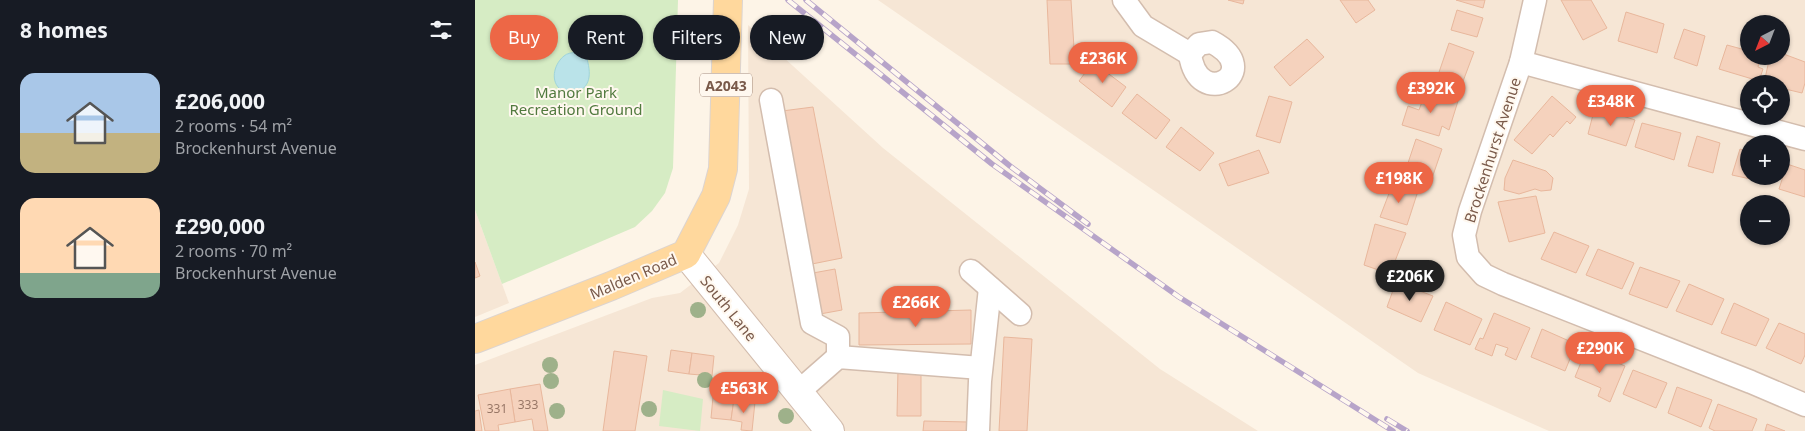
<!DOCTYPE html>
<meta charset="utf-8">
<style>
:root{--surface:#171b24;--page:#20242c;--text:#f1f3f6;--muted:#9ea1a6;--accent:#ed6746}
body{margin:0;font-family:"Noto Sans",sans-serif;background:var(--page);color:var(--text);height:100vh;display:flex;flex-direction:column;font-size:19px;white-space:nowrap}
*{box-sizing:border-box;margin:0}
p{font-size:16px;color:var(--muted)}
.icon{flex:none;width:28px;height:28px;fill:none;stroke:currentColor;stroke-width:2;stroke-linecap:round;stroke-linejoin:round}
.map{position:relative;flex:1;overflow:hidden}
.panel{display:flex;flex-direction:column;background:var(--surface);width:475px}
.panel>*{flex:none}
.banner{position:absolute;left:15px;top:15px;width:475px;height:45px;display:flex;gap:10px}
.needle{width:32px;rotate:222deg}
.buttons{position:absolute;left:1265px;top:15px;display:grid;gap:10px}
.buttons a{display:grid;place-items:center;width:50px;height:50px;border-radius:50%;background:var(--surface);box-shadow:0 1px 4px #0004;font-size:25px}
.price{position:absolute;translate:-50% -42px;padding:0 11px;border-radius:18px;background:var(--accent);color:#fff;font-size:16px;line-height:32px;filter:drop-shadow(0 1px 2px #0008)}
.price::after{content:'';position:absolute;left:50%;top:30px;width:15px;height:11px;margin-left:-8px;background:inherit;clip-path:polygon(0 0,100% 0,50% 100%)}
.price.selected{background:#222;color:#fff}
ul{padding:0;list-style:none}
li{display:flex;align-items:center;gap:15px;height:125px;padding:0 20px}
li span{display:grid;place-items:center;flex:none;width:140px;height:100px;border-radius:15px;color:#555}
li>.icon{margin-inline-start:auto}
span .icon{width:60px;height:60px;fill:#fffc;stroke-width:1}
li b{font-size:21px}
h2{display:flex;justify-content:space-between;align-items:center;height:60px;padding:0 20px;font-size:21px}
.tag{padding:0 18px;border-radius:22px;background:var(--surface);box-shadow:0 1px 4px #0004;font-size:18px;line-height:45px}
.tag.selected{background:var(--accent);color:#fff}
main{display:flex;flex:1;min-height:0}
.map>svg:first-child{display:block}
</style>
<main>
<section class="panel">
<h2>8 homes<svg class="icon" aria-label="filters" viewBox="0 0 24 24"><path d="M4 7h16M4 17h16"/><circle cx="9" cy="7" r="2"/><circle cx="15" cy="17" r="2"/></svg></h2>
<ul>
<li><span style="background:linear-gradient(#a9c7e8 60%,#c2b280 0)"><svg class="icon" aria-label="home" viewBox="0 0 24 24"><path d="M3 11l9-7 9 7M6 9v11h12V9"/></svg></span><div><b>£206,000</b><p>2 rooms · 54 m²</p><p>Brockenhurst Avenue</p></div></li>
<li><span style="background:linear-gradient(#ffd9b3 75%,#7fa58c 0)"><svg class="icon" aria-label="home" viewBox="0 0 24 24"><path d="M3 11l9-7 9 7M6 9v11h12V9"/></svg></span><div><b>£290,000</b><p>2 rooms · 70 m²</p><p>Brockenhurst Avenue</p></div></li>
</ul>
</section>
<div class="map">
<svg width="1330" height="431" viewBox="0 0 1330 431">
<rect width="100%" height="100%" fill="#fdf4e7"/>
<!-- residential -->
<g fill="#f6e6d5" fill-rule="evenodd">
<path d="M403,0H1330V431H1074L943,373ZM1274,24H1306V56H1274ZM1274,84H1306V116H1274ZM1274,144H1306V176H1274ZM1274,204H1306V236H1274Z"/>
<path d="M273,25L408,148L685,369L783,431H0V365L177,298L205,293L244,263L263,225L274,189Z"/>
<path d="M0,210L34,303L0,317Z"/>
</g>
<!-- green -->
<g fill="#d6ecc4">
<path d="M0,0H203L198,168L190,193L177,211L160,227L27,284L0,210Z"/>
<path d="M188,390L228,399L225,431L184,426Z"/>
</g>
<!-- water -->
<path fill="#bae3e9" stroke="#9fd4db" d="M101,52L112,59C117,77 115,90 94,95C91,93 86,91 84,88C75,79 80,63 89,56C92,53 97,53 101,52Z"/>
<!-- building -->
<g fill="#f5d2bd" stroke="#e8b79c">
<path d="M572,0H596L600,64H575Z"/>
<path d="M753,0H769L768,4Z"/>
<path d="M865,0H893L900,10L881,23Z"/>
<path d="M981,0H1010L1008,8Z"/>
<path d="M1086,0H1116L1132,28L1108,40Z"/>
<path d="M982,10L1008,18L1002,37L976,30Z"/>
<path d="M1151,12L1189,24L1182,53L1143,41Z"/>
<path d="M1209,29L1230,36L1222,66L1199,58Z"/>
<path d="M832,39L849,57L815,86L799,67Z"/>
<path d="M974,43L999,52L984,92L960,84Z"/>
<path d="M1252,45L1274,51V56H1285L1283,67L1288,69L1284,81L1244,69Z"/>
<path d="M1306,53L1330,62V83L1327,93L1306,88V84L1289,83L1295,56H1306Z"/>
<path d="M618,62L651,87L637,107L604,81Z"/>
<path d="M951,91L983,101L974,130L967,126L964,136L927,125L933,106L944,110Z"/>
<path d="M662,94L695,120L681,139L647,113Z"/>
<path d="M794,96L817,102L805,143L781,136Z"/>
<path d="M1077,96L1101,117L1095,124L1092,121L1078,137L1075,134L1057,154L1039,140Z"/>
<path d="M338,107L367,258L337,264L307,111Z"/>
<path d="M1120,107L1160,120L1151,146L1113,134Z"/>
<path d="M1167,123L1206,133L1199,160L1160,147Z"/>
<path d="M706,127L739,153L725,171L691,147Z"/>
<path d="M1222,136L1245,143L1238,173L1213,166Z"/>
<path d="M941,139L967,149L955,184L929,175Z"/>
<path d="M1265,149L1274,152V176H1296L1294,183L1257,175Z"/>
<path d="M784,150L794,173L753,186L744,164Z"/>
<path d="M1038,160L1071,171L1078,178L1076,190L1066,191L1060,189L1044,194L1029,190L1030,178Z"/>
<path d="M1312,164L1330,170V197L1304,189Z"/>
<path d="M918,183L943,191L932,225L905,217Z"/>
<path d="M1061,196L1070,233L1034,242L1023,202Z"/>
<path d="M900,224L931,233L915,274L889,265Z"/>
<path d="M1079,232L1114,246L1101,273L1066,259Z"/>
<path d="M1123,249L1159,263L1147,289L1111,275Z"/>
<path d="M0,262L5,276L0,278Z"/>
<path d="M1165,267L1205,281L1192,308L1154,294Z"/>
<path d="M360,269L367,310L345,314L338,273Z"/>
<path d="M921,282L958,296L946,322L912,307Z"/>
<path d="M1214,284L1249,299L1237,325L1201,311Z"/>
<path d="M971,302L1007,319L995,345L959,330Z"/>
<path d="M1259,303L1294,319L1281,346L1246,333Z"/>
<path d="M496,310V344L384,345V313Z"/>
<path d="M1019,313L1055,328L1041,360L1030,355L1033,348L1021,344L1017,356L1000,349L1005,338L1008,339Z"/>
<path d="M1304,323L1330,334V355L1326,364L1291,348Z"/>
<path d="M1067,329L1101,344L1090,371L1056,357Z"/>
<path d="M529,337L557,339L552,431H524Z"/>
<path d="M196,350L217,353L214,374L193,371Z"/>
<path d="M1111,350L1150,366L1135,402L1123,396L1126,388L1100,377Z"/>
<path d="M139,351L172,356L160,431H128Z"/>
<path d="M217,353L239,356L237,376L214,374Z"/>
<path d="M423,369L446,370V416H422Z"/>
<path d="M1158,370L1192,383L1181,408L1148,394Z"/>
<path d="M65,384L73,431H59L57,419L40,422L35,389Z"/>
<path d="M1202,387L1237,400L1226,427L1193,413Z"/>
<path d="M35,389L40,422L23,425L24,431H10L3,395Z"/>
<path d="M238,397L259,399L256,420L236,418Z"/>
<path d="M259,399L280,402L277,431L266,430L267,422L256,420Z"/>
<path d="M1243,404L1282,419L1277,431H1240L1234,428Z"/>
<path d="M4,410L7,431H0V411Z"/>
<path d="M449,421L493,422V431H448Z"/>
<path d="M1292,424L1310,431H1290Z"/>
</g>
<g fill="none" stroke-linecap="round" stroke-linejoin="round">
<!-- minor casing -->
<g stroke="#d3bdae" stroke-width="25">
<g id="minor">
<path d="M649,0L668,26L715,54"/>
<path d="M1060,0L1046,62L1330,139"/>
<path d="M737,42C792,71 723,113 715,54L724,44Z"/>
<path d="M1046,62L995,211L989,235L993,257L1009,275L1028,284L1276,382L1330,405"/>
<path d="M296,100L337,323L363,337V357"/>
<path d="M496,271L545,314"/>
<path d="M322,393L363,357L506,368"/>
<path d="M503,431L505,381L515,288"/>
</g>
</g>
<!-- tertiary casing -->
<g stroke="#d3bdae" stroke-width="30">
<path id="tertiary" d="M211,254L355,431"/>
</g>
<!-- primary casing -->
<g stroke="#dcd4d0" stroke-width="30">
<path id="primary" d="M0,339L136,286L211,254L241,196L248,169L253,0"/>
</g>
<!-- minor -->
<use href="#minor" stroke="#fff" stroke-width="22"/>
<!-- tertiary -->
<use href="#tertiary" stroke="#fff" stroke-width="28"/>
<!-- primary -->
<use href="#primary" stroke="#ffd89d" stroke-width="28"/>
<!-- rail casing -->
<g stroke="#b7a4c9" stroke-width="5.5">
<g id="rail">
<path d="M313,0L517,164L704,297L918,431"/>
<path d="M331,0L535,166L613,224"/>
<path d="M912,419L932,431"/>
</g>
</g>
<!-- rail -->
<use href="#rail" stroke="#fff8ef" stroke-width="4" stroke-dasharray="11" stroke-linecap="butt"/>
</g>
<!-- trees -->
<g fill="#9eb18a">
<circle cx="223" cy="310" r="8"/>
<circle cx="75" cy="365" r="8"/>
<circle cx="230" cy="380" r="8"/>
<circle cx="76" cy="381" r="8"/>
<circle cx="174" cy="409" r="8"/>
<circle cx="82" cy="411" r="8"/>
<circle cx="311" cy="416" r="8"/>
</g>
<g text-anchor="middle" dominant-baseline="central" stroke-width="4" stroke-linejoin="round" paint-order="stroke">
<!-- number labels -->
<g font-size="12" fill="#987766">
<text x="53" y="404">333</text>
<text x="22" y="408">331</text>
</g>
<!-- shield labels -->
<rect fill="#fff8ef" stroke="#a1897b" stroke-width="1" x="225" y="73.5" width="52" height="23" rx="4"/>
<g font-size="14" font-weight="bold" fill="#795949">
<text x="251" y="85">A2043</text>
</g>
<!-- park labels -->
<g font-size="15" fill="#517a3e" stroke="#fff8ef">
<text x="101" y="92">Manor Park<tspan x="101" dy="17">Recreation Ground</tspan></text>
</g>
<!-- street labels -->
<g font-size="15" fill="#795949" stroke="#fff8ef">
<text transform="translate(1017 150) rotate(-72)">Brockenhurst Avenue</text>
<text transform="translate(158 276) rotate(-23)">Malden Road</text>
<text transform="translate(254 308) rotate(51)">South Lane</text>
</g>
</g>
</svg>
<div class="buttons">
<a><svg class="needle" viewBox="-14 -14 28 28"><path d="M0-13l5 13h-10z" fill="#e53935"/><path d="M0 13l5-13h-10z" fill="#9ea1a6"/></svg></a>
<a><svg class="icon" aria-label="locate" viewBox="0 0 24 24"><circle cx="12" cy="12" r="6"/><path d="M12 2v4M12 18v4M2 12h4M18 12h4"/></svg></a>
<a>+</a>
<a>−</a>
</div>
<b class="price" style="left:628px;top:84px">£236K</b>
<b class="price" style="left:956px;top:114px">£392K</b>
<b class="price" style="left:1136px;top:127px">£348K</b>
<b class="price" style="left:924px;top:204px">£198K</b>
<b class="price selected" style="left:935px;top:302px">£206K</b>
<b class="price" style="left:441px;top:328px">£266K</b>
<b class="price" style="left:1125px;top:374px">£290K</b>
<b class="price" style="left:269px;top:414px">£563K</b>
<div class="banner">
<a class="tag selected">Buy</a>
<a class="tag">Rent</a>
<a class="tag">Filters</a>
<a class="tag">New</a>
</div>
</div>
</main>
